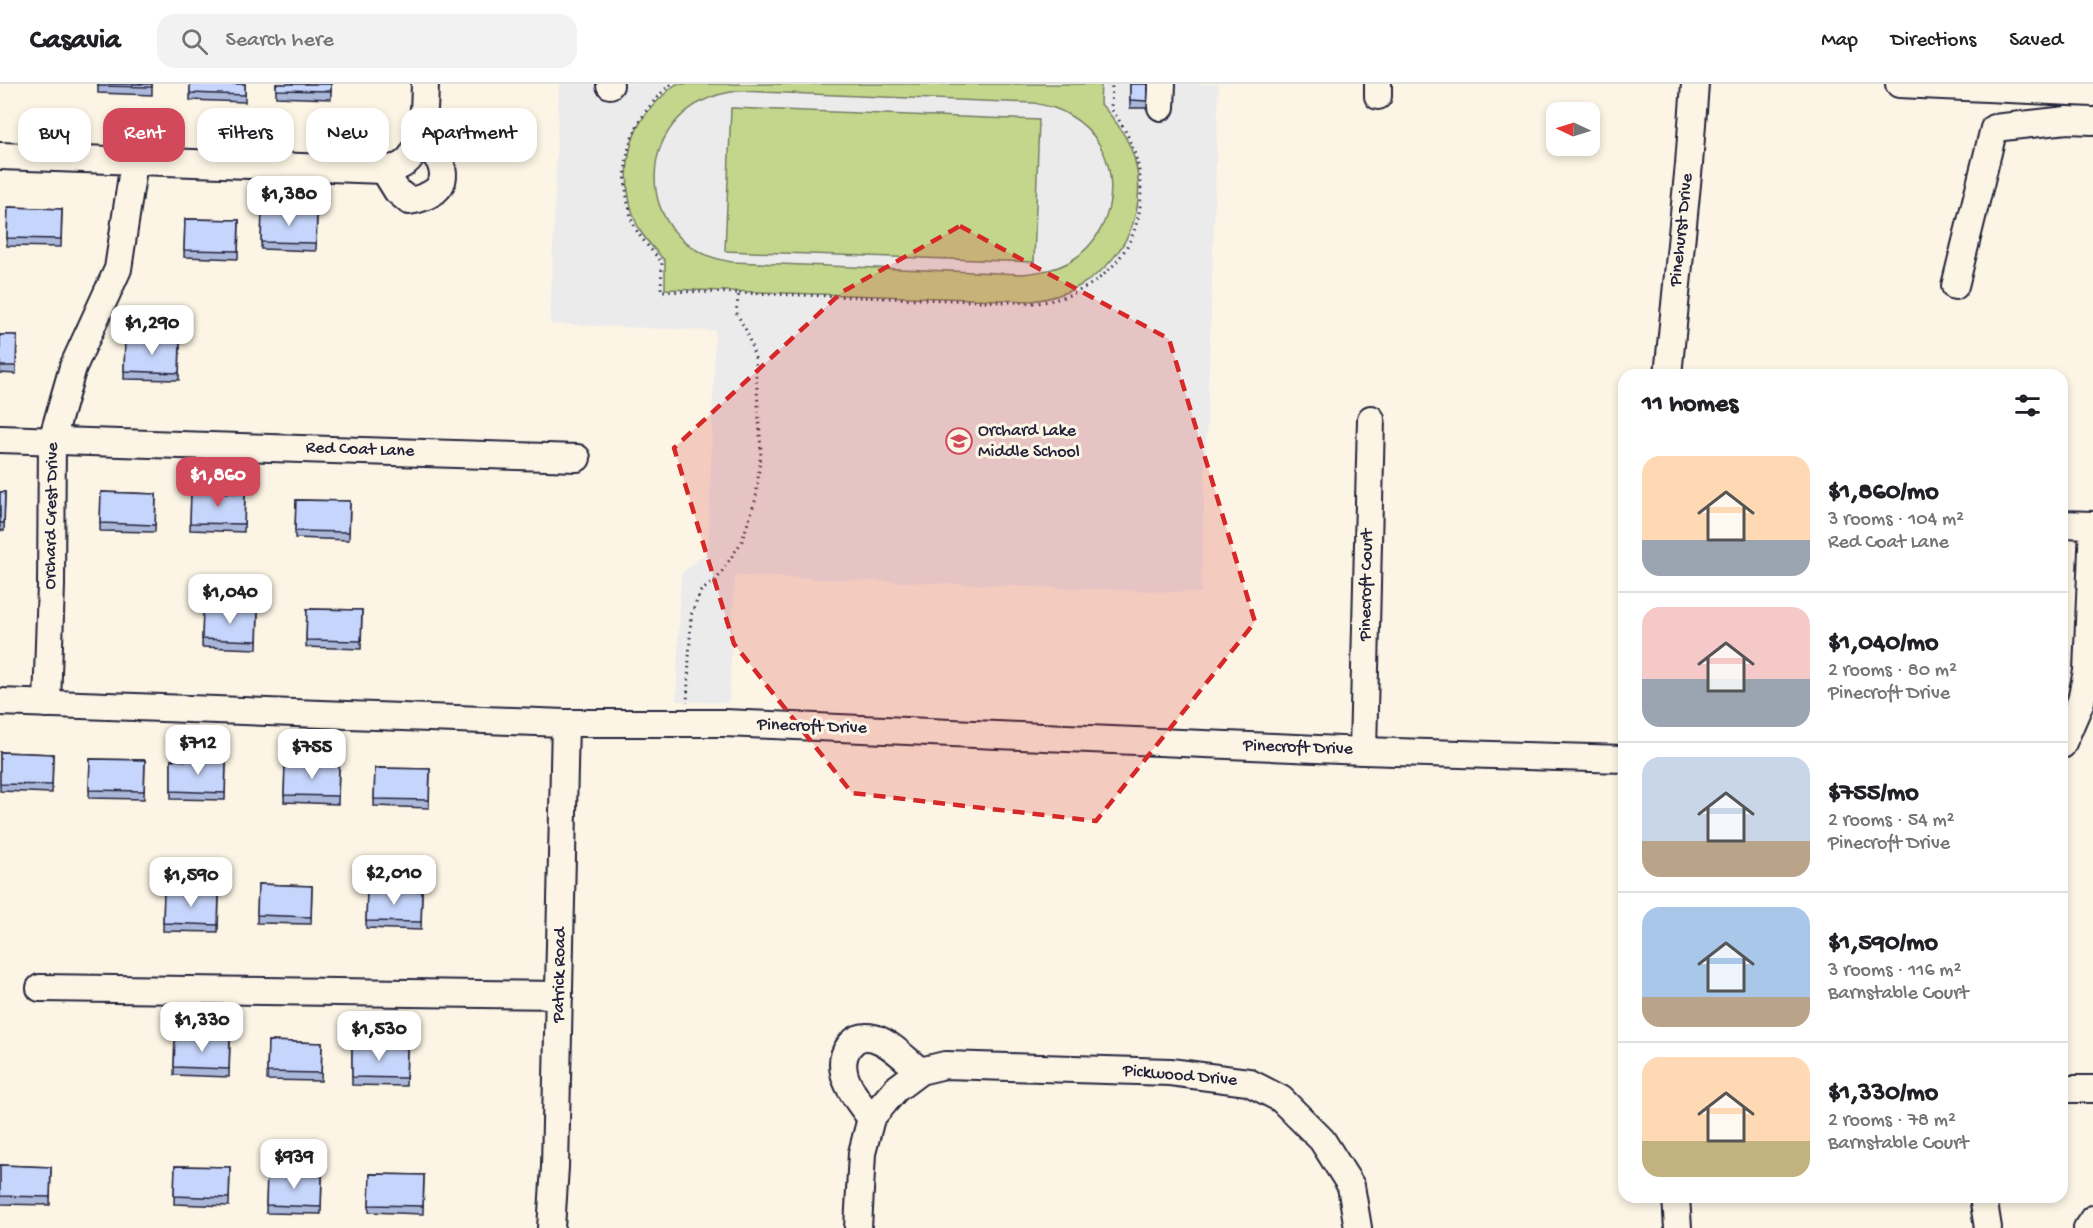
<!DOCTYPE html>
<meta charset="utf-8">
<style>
:root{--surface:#fff;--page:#f2f2f2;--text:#202124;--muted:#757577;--line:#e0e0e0;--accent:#d1495b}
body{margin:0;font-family:"Gochi Hand",sans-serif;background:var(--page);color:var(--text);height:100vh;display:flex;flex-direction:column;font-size:22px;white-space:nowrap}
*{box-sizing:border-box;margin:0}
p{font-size:20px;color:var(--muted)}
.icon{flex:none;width:33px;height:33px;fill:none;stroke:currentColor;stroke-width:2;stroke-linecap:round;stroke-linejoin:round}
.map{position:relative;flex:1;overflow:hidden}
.side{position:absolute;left:1618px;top:285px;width:450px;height:834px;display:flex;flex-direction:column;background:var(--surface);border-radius:18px;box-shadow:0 3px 9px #0003}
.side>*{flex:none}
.top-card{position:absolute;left:18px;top:24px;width:570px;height:54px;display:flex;gap:12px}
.needle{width:39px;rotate:274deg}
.buttons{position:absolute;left:1546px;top:18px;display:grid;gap:12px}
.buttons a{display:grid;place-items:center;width:54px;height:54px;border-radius:12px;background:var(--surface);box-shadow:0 3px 9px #0003;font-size:30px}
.price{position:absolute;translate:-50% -51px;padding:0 14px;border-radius:12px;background:#fff;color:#222;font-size:20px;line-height:39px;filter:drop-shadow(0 2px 3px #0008)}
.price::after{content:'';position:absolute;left:50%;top:36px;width:18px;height:14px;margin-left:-9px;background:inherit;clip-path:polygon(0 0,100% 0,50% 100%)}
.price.on{background:var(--accent);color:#fff}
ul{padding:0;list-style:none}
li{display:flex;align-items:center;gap:18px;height:150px;padding:0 24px}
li+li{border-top:2px solid var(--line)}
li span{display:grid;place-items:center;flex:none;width:168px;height:120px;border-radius:18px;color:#555}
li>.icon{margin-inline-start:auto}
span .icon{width:72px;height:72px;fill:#fffc;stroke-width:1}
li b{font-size:26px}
h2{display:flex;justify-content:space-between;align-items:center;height:72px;padding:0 24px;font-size:26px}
.tag{padding:0 21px;border-radius:18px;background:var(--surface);box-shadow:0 3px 9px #0003;font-size:21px;line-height:54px}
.tag.on{background:var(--accent);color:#fff}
header{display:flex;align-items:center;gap:36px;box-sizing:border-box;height:84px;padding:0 30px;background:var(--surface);border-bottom:2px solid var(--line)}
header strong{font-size:28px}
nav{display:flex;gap:33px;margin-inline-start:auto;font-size:21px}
.search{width:420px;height:54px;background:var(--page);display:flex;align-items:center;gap:15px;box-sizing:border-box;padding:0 21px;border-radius:18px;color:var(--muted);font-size:22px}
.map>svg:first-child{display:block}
</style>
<header>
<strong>Casavia</strong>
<div class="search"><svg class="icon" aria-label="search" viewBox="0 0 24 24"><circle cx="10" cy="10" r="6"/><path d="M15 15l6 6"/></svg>Search here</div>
<nav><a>Map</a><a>Directions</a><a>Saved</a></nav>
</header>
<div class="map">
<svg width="2093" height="1144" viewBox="0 0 2093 1144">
<rect width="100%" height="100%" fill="#fcf5e5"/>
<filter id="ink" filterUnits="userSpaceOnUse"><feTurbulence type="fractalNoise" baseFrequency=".0167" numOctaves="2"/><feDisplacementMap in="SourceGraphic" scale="12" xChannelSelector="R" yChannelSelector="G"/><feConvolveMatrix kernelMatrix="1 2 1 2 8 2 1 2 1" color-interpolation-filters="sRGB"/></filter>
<g filter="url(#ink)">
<!-- built -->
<path fill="#ecebec" d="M559,0H1219L1201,509L735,492L729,619L676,617L681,490L708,467L715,247L550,240Z"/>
<!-- green -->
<g fill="#c4d68b" stroke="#737c63" stroke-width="1.5" fill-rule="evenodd">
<path d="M676,0H1101L1100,19C1116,37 1129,54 1135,77C1153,148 1101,209 1032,217L665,205V177C656,167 646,157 639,145C623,113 623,68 641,37C650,23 663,11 676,0ZM738,7L1034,19C1047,22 1058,24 1069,31C1125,62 1124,144 1071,177C1056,186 1040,188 1022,190L732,178C627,162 630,19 738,7Z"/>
<path d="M731,24L1039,36L1034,178L725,167Z"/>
</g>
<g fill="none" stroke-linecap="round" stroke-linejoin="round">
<!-- minor casing -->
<g stroke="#22223b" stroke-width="30">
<g id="minor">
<path d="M1899,0L2093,9"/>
<path d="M610,1V0"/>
<path d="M1378,12V0"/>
<path d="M1161,23L1162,0"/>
<path d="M0,72L384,86C388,85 394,84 398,83C426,71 424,25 425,0"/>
<path d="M384,86L397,107L409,117C427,114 450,105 441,81C438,71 427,63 420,56"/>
<path d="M1955,202L1994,44L2067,36L2093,37"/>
<path d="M1668,291L1689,80L1695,0"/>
<path d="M0,355L577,374"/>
<path d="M2062,440L2093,441"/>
<path d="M0,618L565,639H724L1363,667L1624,675"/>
<path d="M47,620L51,501L52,356L73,283L118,185L134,78"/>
<path d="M2062,661L2081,617L2087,587L2093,441"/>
<path d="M1363,667L1371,335"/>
<path d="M40,904L559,911"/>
<path d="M2062,1005H2093"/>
<path d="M871,1034C856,1015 829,983 852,959C858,953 866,952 874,954C891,959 906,976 920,987"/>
<path d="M1676,1113L1678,1144"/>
<path d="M1983,1113L1988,1144"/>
<path d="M551,1144L555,1083L565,639"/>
<path d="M858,1144L862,1069L871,1034L896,1005L920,987L945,981L1170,988L1248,998L1281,1015L1322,1056L1351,1102L1358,1144"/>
<path d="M2087,1144L2093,1135"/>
</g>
</g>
<!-- path -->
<g stroke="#22223b" stroke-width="3" stroke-dasharray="1.5 4.5" stroke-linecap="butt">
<path d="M671,0C634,33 619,69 628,119C630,124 630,131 632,137C638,152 651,166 662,178L661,207L739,209L736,228L747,248L755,274L761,367L756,414L742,457L717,495L701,507L691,531L687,619"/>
<path d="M739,209L1037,219C1138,206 1171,102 1111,25L1112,0"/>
</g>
<!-- minor -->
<use href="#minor" stroke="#fcf5e5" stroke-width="26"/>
</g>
<!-- wall -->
<g fill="#aab7d8" stroke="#22223b" stroke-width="1.5">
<path d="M98,0H152V11L98,9Z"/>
<path d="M190,0H245V18L190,16Z"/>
<path d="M276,0H331V15L276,13Z"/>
<path d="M1130,0H1148L1147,24H1130Z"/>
<path d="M8,123L62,125L61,163L7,162Z"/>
<path d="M262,127L317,128L316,167L261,165Z"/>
<path d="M185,135L239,136L238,175L184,173Z"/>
<path d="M0,251H17L16,290L0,289Z"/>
<path d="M125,256L180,258L179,296L124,295Z"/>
<path d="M0,408H5L4,447L0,446Z"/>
<path d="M101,408L156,410L155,448L100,447Z"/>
<path d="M191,408L245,409L244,448L190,446Z"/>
<path d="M296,416L350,417L349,456L295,454Z"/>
<path d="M203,525L258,526L257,565L202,563Z"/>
<path d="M307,525L362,526L361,565L306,563Z"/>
<path d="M0,668L53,670L52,709L0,707Z"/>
<path d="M90,675L145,676L144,715L89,714Z"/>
<path d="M171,676L226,678L225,716L171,715Z"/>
<path d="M285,680L339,681L338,720L284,718Z"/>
<path d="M375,684L430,685L429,724L374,722Z"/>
<path d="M258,800L312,802L311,840L257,839Z"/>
<path d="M367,806L422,807L421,846L366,844Z"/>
<path d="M164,808L219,810L218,848L163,847Z"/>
<path d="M175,952L230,954L229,993L174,991Z"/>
<path d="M268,957L322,959L321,997L267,996Z"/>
<path d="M352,962L407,964L406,1002L352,1001Z"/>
<path d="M0,1081L51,1083L50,1121L0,1120Z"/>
<path d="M175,1082L230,1083L229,1122L174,1120Z"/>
<path d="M267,1090L322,1092L321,1130L266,1129Z"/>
<path d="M370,1090L424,1091L423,1130L369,1128Z"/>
</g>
<!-- building -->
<g fill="#c6d5fb" stroke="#22223b" stroke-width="1.5">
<path d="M98,0H152V3L98,2Z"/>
<path d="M190,0H245V11L190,9Z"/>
<path d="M276,0H331V7L276,6Z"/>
<path d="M1130,0H1148L1147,17L1130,16Z"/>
<path d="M8,123L62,125L61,155L7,154Z"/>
<path d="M262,127L317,128L316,159L261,158Z"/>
<path d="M185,135L239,136L238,167L184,166Z"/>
<path d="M0,251H17L16,282H0Z"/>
<path d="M125,256L180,258L179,289L124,287Z"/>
<path d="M0,408H5L4,439H0Z"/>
<path d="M101,408L156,410L155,441L100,439Z"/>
<path d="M191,408L245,409L244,440L190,439Z"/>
<path d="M296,416L350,417L349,448L295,447Z"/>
<path d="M203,525L258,526L257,557L202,555Z"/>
<path d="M307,525L362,526L361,557L306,556Z"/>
<path d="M0,668L53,670L52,701L0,700Z"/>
<path d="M90,675L145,676L144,707L89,706Z"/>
<path d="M171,676L226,678L225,709L171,707Z"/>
<path d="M285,680L339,681L338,712L284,711Z"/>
<path d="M375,684L430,685L429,716L374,715Z"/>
<path d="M258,800L312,802L311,833L257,831Z"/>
<path d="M367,806L422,807L421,838L366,837Z"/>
<path d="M164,808L219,810L218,841L163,839Z"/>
<path d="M175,952L230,954L229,985L174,983Z"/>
<path d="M268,957L322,959L321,989L267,988Z"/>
<path d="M352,962L407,964L406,994L352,993Z"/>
<path d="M0,1081L51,1083L50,1113L0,1112Z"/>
<path d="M175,1082L230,1083L229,1114L174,1112Z"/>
<path d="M267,1090L322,1092L321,1123L266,1121Z"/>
<path d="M370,1090L424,1091L423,1122L369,1121Z"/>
</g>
</g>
<!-- marked area -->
<path fill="#d62828" fill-opacity="0.2" stroke="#d62828" stroke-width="4.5" stroke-dasharray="12 8" stroke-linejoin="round" d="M960,142L1169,255L1255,538L1096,737L852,709L734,560L674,364L842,208Z"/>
<!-- icons -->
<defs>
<g id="school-ring" transform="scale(1.35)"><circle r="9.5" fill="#fcf5e5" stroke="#d1495b" stroke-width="1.5"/><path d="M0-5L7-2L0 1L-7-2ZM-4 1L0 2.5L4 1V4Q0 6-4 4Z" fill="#d1495b"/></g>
</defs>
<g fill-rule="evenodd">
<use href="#school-ring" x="959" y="357"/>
</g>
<g text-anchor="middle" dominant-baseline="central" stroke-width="6" stroke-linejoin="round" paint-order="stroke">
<!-- street labels -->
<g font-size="18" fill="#22223b" stroke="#fcf5e5">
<text transform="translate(1682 146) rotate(-84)">Pinehurst Drive</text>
<text transform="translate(360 366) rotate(2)">Red Coat Lane</text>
<text transform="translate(52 432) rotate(-89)">Orchard Crest Drive</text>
<text transform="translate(1367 501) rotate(-89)">Pinecroft Court</text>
<text transform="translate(812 643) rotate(2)">Pinecroft Drive</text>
<text transform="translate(1298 664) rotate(2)">Pinecroft Drive</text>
<text transform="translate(560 891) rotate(-89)">Patrick Road</text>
<text transform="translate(1180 992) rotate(5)">Pickwood Drive</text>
</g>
<!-- poi labels -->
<g font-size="18" fill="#22223b" stroke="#fcf5e5" text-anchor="start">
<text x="978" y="347">Orchard Lake<tspan x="978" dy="21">Middle School</tspan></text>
</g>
</g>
</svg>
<div class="buttons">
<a><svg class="needle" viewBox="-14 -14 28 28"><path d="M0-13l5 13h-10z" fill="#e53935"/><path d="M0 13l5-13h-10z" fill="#757577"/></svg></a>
</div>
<b class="price" style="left:289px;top:143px">$1,380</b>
<b class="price" style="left:152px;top:272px">$1,290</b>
<b class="price on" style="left:218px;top:424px">$1,860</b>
<b class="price" style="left:230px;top:541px">$1,040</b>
<b class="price" style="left:198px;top:692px">$712</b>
<b class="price" style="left:312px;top:696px">$755</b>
<b class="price" style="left:394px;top:822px">$2,010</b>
<b class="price" style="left:191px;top:824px">$1,590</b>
<b class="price" style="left:202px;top:969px">$1,330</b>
<b class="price" style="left:379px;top:978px">$1,530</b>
<b class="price" style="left:294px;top:1106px">$939</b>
<div class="top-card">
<a class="tag">Buy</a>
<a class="tag on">Rent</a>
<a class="tag">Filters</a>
<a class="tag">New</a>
<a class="tag">Apartment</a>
</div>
<section class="side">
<h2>11 homes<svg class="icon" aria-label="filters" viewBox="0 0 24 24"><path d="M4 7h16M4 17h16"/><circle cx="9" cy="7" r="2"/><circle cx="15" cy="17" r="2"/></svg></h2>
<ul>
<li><span style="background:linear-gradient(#ffd9b3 70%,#9aa5b1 0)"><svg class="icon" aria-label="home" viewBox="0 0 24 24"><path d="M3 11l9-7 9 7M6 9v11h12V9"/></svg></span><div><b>$1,860/mo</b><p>3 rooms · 104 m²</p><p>Red Coat Lane</p></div></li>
<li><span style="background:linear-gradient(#f6c9c9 60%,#9aa5b1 0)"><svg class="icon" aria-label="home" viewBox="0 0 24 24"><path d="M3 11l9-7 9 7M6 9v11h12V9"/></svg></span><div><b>$1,040/mo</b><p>2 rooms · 80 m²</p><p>Pinecroft Drive</p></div></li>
<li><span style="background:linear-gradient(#c9d6e8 70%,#b9a48a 0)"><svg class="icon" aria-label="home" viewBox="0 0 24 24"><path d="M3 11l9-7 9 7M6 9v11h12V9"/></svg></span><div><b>$755/mo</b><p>2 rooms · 54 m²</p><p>Pinecroft Drive</p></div></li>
<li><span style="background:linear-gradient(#a9c7e8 75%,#b9a48a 0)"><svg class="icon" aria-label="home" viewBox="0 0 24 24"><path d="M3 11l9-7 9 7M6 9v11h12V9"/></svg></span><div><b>$1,590/mo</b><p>3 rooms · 116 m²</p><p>Barnstable Court</p></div></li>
<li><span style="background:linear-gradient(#ffd9b3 70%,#c2b280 0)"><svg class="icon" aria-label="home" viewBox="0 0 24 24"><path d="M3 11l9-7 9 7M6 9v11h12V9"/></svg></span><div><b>$1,330/mo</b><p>2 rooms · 78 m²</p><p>Barnstable Court</p></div></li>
</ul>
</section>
</div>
